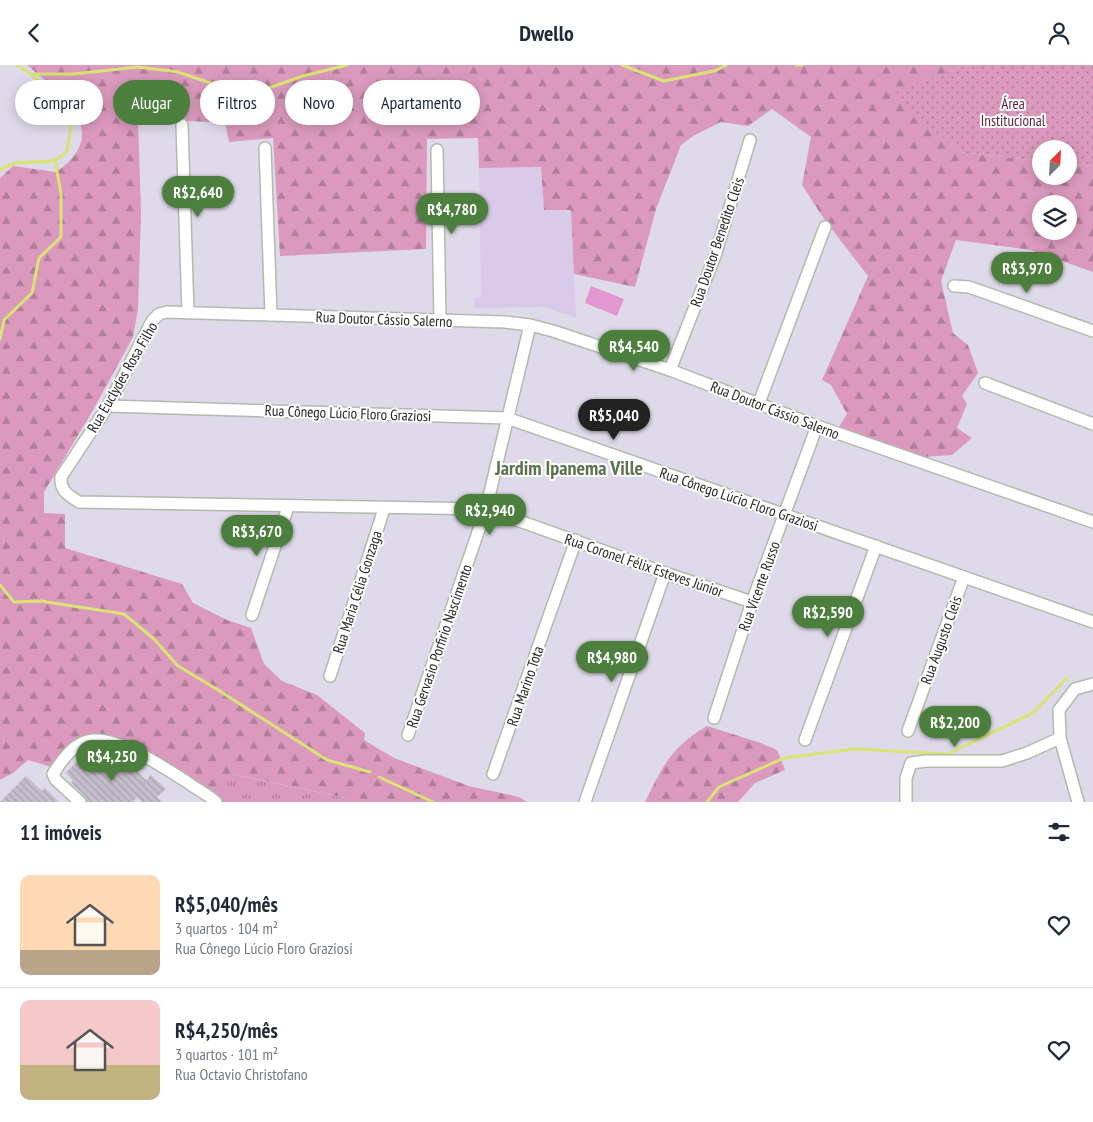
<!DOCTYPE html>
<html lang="pt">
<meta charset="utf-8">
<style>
:root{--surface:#fff;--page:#f6f6f7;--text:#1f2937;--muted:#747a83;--line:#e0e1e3;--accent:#4c7f3e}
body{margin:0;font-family:"PT Sans Narrow",sans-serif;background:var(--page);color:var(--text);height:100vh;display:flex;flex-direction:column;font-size:19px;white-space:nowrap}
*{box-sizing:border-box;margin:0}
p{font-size:16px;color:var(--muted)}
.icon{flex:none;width:28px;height:28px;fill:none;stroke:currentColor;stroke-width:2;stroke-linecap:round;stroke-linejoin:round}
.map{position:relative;height:737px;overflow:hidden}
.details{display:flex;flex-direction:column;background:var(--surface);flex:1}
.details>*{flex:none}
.hud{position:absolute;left:15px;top:15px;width:500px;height:45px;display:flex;gap:10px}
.needle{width:32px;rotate:24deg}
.controls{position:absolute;left:1032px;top:75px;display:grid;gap:10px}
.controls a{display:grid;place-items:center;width:45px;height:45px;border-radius:50%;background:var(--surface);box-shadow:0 2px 12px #0003;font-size:25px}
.price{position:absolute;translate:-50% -42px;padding:0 11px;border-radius:18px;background:var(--accent);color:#fff;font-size:16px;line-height:32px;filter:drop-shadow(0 1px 2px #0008)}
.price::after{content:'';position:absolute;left:50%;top:30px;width:15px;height:11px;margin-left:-8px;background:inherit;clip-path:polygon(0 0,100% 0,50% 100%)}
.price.active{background:#222;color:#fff}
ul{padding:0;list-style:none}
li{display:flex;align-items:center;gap:15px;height:125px;padding:0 20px}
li+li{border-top:1px solid var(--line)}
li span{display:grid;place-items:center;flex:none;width:140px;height:100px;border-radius:10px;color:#555}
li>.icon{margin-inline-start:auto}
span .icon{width:60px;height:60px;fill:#fffc;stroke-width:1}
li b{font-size:21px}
h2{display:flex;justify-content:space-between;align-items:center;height:60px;padding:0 20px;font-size:21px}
.tag{padding:0 18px;border-radius:22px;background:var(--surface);box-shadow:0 2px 12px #0003;font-size:18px;line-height:45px}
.tag.active{background:var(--accent);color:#fff}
header{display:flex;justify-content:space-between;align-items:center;height:65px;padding:0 20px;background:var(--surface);font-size:22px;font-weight:600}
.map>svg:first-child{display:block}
</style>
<header><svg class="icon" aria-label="back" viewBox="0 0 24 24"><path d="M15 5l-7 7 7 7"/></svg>Dwello<svg class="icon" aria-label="person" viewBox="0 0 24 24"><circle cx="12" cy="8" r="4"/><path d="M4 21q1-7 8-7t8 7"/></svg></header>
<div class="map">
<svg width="1093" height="737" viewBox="0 0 1093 737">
<defs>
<pattern id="grass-tufts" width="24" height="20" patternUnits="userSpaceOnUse" patternTransform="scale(1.25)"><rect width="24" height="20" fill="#db9abd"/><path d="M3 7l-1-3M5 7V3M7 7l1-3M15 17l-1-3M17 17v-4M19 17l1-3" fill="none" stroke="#b27e9a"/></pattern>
<pattern id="forest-firs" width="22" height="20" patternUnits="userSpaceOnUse" patternTransform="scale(1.25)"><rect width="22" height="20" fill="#db9abd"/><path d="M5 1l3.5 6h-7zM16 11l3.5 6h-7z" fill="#b27e9a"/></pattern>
<pattern id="park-dots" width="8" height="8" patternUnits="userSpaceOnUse" patternTransform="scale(1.25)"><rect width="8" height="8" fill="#db9abd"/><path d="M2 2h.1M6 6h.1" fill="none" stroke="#b27e9a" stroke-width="1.8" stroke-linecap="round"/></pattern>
<pattern id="building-back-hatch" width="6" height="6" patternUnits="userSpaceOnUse" patternTransform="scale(1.25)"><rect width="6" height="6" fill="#c4becb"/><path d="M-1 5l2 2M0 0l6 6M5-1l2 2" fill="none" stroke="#a8a3ae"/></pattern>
</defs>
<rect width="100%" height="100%" fill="#dfdae9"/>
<!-- education -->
<path fill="#d9cae9" d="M541,102L544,145H571L576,253L544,242L475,243L474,233L481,232L479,103Z"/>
<!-- grass -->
<path fill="url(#grass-tufts)" d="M232,709L350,734L351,737H223L214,729Z"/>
<!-- forest -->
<g fill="url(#forest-firs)" fill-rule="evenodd">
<path d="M27,0H969L891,27L959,87L1041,96V111H1069V99L1093,101V207L1031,185L956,175L941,216L953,268L968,280L978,308L962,331L967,339L957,363L972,373L952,390L924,392L839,362L847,349L831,320L822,315L868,211L824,154L802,120L811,72L772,44L748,61L721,57L693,71L681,80L656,144L635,222L574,209L571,145H544L541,102L479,103L478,73L427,74L426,184L280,191L273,73L229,77L225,58L138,53L141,148L138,244L133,272L93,345L44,427V448L65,449V483L182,519L193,538L227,555L251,563L264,599L282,616L317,630L365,668L364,675L394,693L469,721L519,732L527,737H351L350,734L233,709L214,729L114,673L87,671L63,685L51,702L28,695L13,708L0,715V113L13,101L56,107C114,67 62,30 27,0ZM1041,139H1069V166H1041Z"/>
<path d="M707,661L761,678L777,685L785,705L755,718L738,737H645C663,701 671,682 707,661Z"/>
</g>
<!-- park -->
<path fill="url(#park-dots)" d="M969,0H1093V101L1069,99V84H1041V96L959,87L890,27Z"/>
<!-- pitch -->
<path fill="#e297d0" d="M591,221L624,234L617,251L585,238Z"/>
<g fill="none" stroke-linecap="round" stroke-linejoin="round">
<!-- stream -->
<g stroke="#dbe375" stroke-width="3">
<path d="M622,0L664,16L714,6L727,0"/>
<path d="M796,0H802"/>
<path d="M33,9H74L138,2L178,7L234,26L266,24L303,11L347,0"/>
<path d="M0,106C13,92 40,100 54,95C59,94 64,89 67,86L71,61C55,33 46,17 17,0"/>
<path d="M0,274L4,255L32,228L39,193L61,172V129L55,95"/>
<path d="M0,520L14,537L41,536L124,549L154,574L178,601L215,623L327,695L370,707"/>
<path d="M379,712L433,737"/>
<path d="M707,737L719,722L784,693L855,684L948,689L1033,648L1067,613"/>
</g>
</g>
<!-- building -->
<g fill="url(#building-back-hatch)">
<path d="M87,686L100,699L106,693L122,708L131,700L146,715L151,710L166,724L157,732L162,737H142L137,732L133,737H87L85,731L71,718L73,716L66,708Z"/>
<path d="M26,711L42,726L45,723L59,737H0Z"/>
</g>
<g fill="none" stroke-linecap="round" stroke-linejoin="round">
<!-- minor casing -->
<g stroke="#b2baad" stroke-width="14">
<g id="minor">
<path d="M182,60L188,248"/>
<path d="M265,83L271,250"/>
<path d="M437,85L440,255"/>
<path d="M954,221L969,222L1093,266"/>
<path d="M670,305L715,191L750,75"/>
<path d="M985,318L1093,359"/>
<path d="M759,338L825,162"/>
<path d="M108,341L507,353L1093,557"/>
<path d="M752,537L665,508L486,444L79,437C68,430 60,426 61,412L108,341L152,256L159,249L167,247L505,257L530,260L553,266L670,305L817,361L1093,457"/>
<path d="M252,550L288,442"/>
<path d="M330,611L384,444"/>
<path d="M714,653L752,537L817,361"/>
<path d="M908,666L964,512"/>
<path d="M408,670L486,444L530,260"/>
<path d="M805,675L876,481"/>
<path d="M493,709L576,475"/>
<path d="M80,737L56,715L53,709C62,695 75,676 93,675C121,673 163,702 187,717C196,724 207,729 216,737"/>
<path d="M585,737L665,508"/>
<path d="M906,737V713L911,698L926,696H1002L1027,688L1060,673"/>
<path d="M1078,737L1060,673L1059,645L1075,624L1093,619"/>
</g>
</g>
<!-- minor -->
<use href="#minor" stroke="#fff" stroke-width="11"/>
</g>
<g text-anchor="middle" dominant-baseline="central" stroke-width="4" stroke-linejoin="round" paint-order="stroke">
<!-- park labels -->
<g font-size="15" fill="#5c1f37" stroke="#fff">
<text x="1013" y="38">Área<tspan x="1013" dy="17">Institucional</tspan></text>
</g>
<!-- street labels -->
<g font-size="15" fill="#272727" stroke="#fff">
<text transform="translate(717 177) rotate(-71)">Rua Doutor Benedito Cleis</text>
<text transform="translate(384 254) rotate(2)">Rua Doutor Cássio Salerno</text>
<text transform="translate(122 312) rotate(-60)">Rua Euclydes Rosa Filho</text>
<text transform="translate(775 345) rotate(21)">Rua Doutor Cássio Salerno</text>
<text transform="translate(348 348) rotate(2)">Rua Cônego Lúcio Floro Graziosi</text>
<text transform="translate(739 434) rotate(19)">Rua Cônego Lúcio Floro Graziosi</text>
<text transform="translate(644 500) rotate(19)">Rua Coronel Félix Esteves Júnior</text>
<text transform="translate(759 521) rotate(-70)">Rua Vicente Russo</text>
<text transform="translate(357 527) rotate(-72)">Rua Maria Célia Gonzaga</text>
<text transform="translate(941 575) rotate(-70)">Rua Augusto Cleis</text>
<text transform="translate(439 581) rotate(-71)">Rua Gervasio Porfirio Nascimento</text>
<text transform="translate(525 621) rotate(-71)">Rua Marino Tota</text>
</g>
<!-- district labels -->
<g font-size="20" font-weight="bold" fill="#5b734c" stroke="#fff">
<text x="569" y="403">Jardim Ipanema Ville</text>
</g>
</g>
</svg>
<div class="controls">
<a><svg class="needle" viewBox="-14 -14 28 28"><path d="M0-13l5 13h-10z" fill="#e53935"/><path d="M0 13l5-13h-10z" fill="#747a83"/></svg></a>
<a><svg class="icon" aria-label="layers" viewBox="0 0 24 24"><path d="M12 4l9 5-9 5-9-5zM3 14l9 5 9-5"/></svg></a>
</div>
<b class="price" style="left:198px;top:153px">R$2,640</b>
<b class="price" style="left:452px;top:170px">R$4,780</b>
<b class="price" style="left:1027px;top:229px">R$3,970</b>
<b class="price" style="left:634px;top:307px">R$4,540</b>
<b class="price active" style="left:614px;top:376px">R$5,040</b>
<b class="price" style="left:490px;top:471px">R$2,940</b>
<b class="price" style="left:257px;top:492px">R$3,670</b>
<b class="price" style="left:828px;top:573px">R$2,590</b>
<b class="price" style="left:612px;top:618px">R$4,980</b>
<b class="price" style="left:955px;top:683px">R$2,200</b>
<b class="price" style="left:112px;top:717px">R$4,250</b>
<div class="hud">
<a class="tag">Comprar</a>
<a class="tag active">Alugar</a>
<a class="tag">Filtros</a>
<a class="tag">Novo</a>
<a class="tag">Apartamento</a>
</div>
</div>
<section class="details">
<h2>11 imóveis<svg class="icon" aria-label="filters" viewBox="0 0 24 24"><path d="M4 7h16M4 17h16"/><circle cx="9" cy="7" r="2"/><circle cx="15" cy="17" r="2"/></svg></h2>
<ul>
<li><span style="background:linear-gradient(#ffd9b3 75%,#b9a48a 0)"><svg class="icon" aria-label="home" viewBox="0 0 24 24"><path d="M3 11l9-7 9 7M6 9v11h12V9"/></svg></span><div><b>R$5,040/mês</b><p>3 quartos · 104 m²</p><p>Rua Cônego Lúcio Floro Graziosi</p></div><svg class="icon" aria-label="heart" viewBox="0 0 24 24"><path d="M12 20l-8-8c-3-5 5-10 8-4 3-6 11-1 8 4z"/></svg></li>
<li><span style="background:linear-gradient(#f6c9c9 65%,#c2b280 0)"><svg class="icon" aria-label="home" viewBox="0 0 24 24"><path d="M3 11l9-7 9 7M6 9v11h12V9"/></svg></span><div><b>R$4,250/mês</b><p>3 quartos · 101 m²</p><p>Rua Octavio Christofano</p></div><svg class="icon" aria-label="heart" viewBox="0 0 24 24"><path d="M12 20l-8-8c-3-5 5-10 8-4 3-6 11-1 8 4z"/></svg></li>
</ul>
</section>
